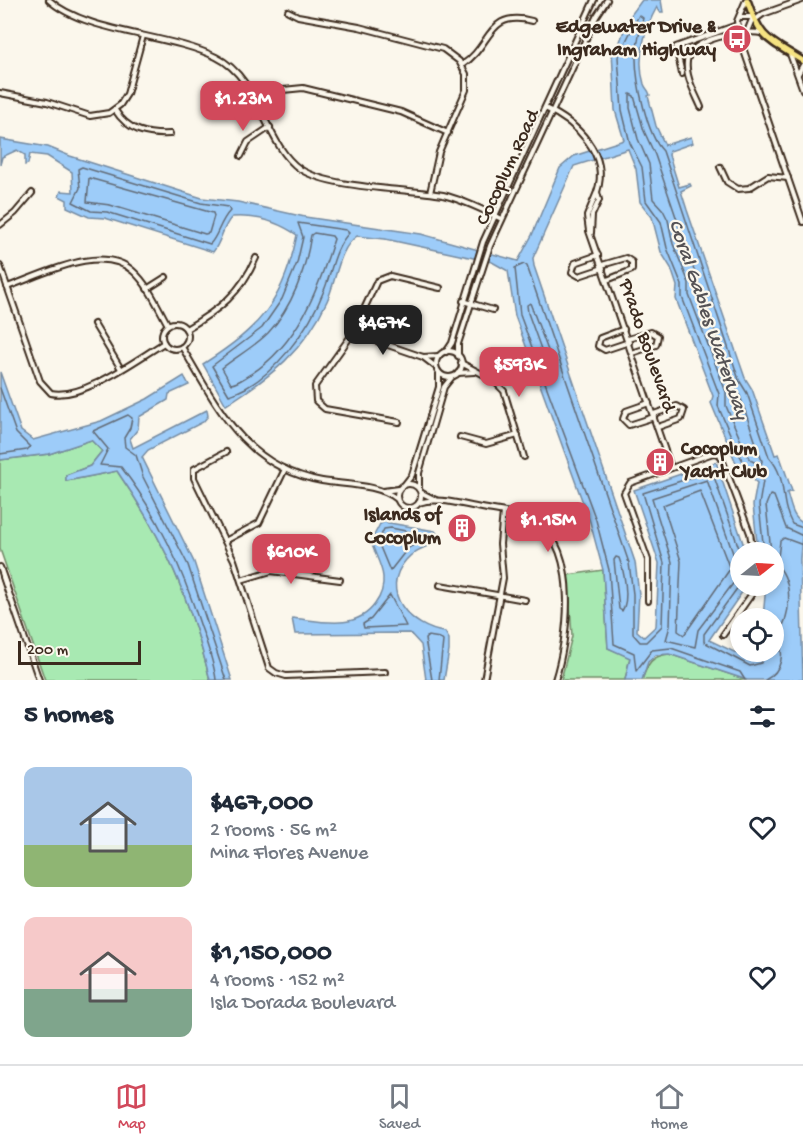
<!DOCTYPE html>
<meta charset="utf-8">
<style>
:root{--surface:#fff;--page:#f6f6f7;--text:#1f2937;--muted:#747a83;--line:#e0e1e3;--accent:#d1495b}
body{margin:0;font-family:"Gochi Hand",sans-serif;background:var(--page);color:var(--text);height:100vh;display:flex;flex-direction:column;font-size:22px;white-space:nowrap}
*{box-sizing:border-box;margin:0}
p{font-size:20px;color:var(--muted)}
.icon{flex:none;width:33px;height:33px;fill:none;stroke:currentColor;stroke-width:2;stroke-linecap:round;stroke-linejoin:round}
.map{position:relative;height:680px;overflow:hidden}
.side{display:flex;flex-direction:column;background:var(--surface);flex:1}
.side>*{flex:none}
.needle{width:39px;rotate:72deg}
.buttons{position:absolute;left:730px;top:542px;display:grid;gap:12px}
.buttons a{display:grid;place-items:center;width:54px;height:54px;border-radius:50%;background:var(--surface);box-shadow:0 3px 9px #0003;font-size:30px}
.scale{position:absolute;left:18px;bottom:15px;width:123px;box-sizing:border-box;padding-left:6px;border:3px solid #3b2a1e;border-top:0;font-size:16px;line-height:21px;white-space:nowrap;color:#3b2a1e;-webkit-text-stroke:4px #fbf7ec;paint-order:stroke}
.price{position:absolute;translate:-50% -51px;padding:0 14px;border-radius:12px;background:var(--accent);color:#fff;font-size:20px;line-height:39px;filter:drop-shadow(0 2px 3px #0008)}
.price::after{content:'';position:absolute;left:50%;top:36px;width:18px;height:14px;margin-left:-9px;background:inherit;clip-path:polygon(0 0,100% 0,50% 100%)}
.price.selected{background:#222;color:#fff}
ul{padding:0;list-style:none}
li{display:flex;align-items:center;gap:18px;height:150px;padding:0 24px}
li span{display:grid;place-items:center;flex:none;width:168px;height:120px;border-radius:12px;color:#555}
li>.icon{margin-inline-start:auto}
span .icon{width:72px;height:72px;fill:#fffc;stroke-width:1}
li b{font-size:26px}
h2{display:flex;justify-content:space-between;align-items:center;height:72px;padding:0 24px;font-size:26px}
.menu{display:flex;justify-content:space-around;align-items:center;height:84px;border-top:2px solid var(--line);background:var(--surface);font-size:16px;color:var(--muted)}
.menu a{display:grid;justify-items:center;gap:3px}
.menu .selected{color:var(--accent)}
.map>svg:first-child{display:block}
</style>
<div class="map">
<svg width="803" height="680" viewBox="0 0 803 680">
<rect width="100%" height="100%" fill="#fbf7ec"/>
<filter id="ink" filterUnits="userSpaceOnUse"><feTurbulence type="fractalNoise" baseFrequency=".0167" numOctaves="2"/><feDisplacementMap in="SourceGraphic" scale="12" xChannelSelector="R" yChannelSelector="G"/><feConvolveMatrix kernelMatrix="1 2 1 2 8 2 1 2 1" color-interpolation-filters="sRGB"/></filter>
<g filter="url(#ink)">
<!-- green -->
<g fill="#a8e9b2" stroke="#728a68" stroke-width="1.5">
<path d="M91,440L102,451L90,466L66,475V481L117,471C165,540 190,598 210,680H45L0,549V460L49,454Z"/>
<path d="M603,570L608,648L630,657L625,680H561L572,636L568,575Z"/>
<path d="M669,654L747,680H642C648,663 651,656 669,654Z"/>
</g>
<!-- water -->
<g fill="#9dccf9" stroke="#768ba1" stroke-width="1.5" fill-rule="evenodd">
<path d="M642,0H661L663,12H660L657,7C645,28 636,58 644,84C646,90 648,88 650,95L648,96L656,126L665,145L691,137L693,143L670,151L669,155L679,187L690,184L691,186L681,191L687,210L745,378L752,389L775,455L779,454L792,491L787,493C791,505 792,518 803,523L800,559L803,680H747L669,654L656,655L648,662L642,680H625L630,658L608,648L603,570L590,522L515,316L508,271L492,262L385,239L357,236C338,249 337,279 327,301C304,351 272,376 226,405L203,364C260,327 283,303 297,235C277,221 257,215 232,217C222,227 222,241 213,252L105,218L89,217L67,207V200L59,196L61,191L73,192L72,172L47,156L30,154L28,164L25,165V155L17,150L2,157L0,165V139L48,147L70,156L202,198L238,202L305,217L421,234L518,261L532,235L560,168L574,156L624,140L615,110L612,50H617L628,19ZM628,149L636,169L640,202L652,217L661,252L671,268L677,286L676,299L713,396L711,403L736,463L757,483L753,505L758,552H774V585H766L763,618H774V651H760L757,659L751,660L709,640L747,585H741V552H746L716,462L634,490L659,563L656,626L644,637L637,631L639,594L635,562L534,266L533,258L574,166Z"/>
<path d="M0,372L21,431L33,440L101,421L147,399L184,376L189,385L169,394L168,400L139,417L138,429L130,439L133,448L207,410L208,416L203,422L148,450L142,457L194,562L232,680H210C190,598 165,540 117,471L66,481V475L90,466L102,451L91,440L49,454L0,460Z"/>
<path d="M384,522L435,531L439,536L438,541C427,547 414,550 406,560C378,592 411,628 445,632L449,639V651L444,680H426L421,645L410,633L295,634L292,618C321,621 356,631 375,604C381,596 384,588 383,577C382,565 374,553 371,541L380,524Z"/>
</g>
<g fill="none" stroke-linecap="round" stroke-linejoin="round">
<!-- shore -->
<g stroke="#626b76" stroke-width="1.5">
<path d="M630,94L634,96L644,131L655,155L732,382L740,396L762,461L761,465L752,461L746,453L726,406V392L689,295V283L673,244L668,220L663,210L653,199L649,164L638,139L630,108Z"/>
<path d="M82,167L201,203L228,207L230,211C220,221 218,236 210,244L107,212L91,211L73,202L80,188L78,169Z"/>
<path d="M89,178L213,213L214,216L209,233L205,234L110,205L87,202Z"/>
<path d="M298,223L346,230L349,233C335,247 332,270 325,288C310,328 272,382 229,395L212,366L262,328L282,299L297,263L303,237Z"/>
<path d="M314,233L332,236L334,239C318,290 298,344 251,374C244,378 238,383 231,384L222,368C237,356 254,347 268,333C292,308 306,269 311,235Z"/>
<path d="M530,303L552,361L550,365L546,363L528,313L527,305Z"/>
<path d="M0,388L16,433L30,447L27,450L0,454"/>
<path d="M700,491L730,569L684,635L678,631L681,561L663,505Z"/>
<path d="M391,528L425,535L427,538L408,548L390,571L378,542L384,529Z"/>
<path d="M764,552L759,505L763,481L757,473L745,465L737,450L718,406L719,394L682,297V285L667,248L661,222L646,201L642,167L630,143L622,110L618,57L639,15L643,18C640,31 636,45 636,59C636,81 647,135 663,151L739,380L747,393L769,457C789,480 778,498 792,524L803,528"/>
<path d="M771,552L766,505L770,495L774,496L786,528L803,536"/>
<path d="M741,554L712,471L643,493L664,563L662,626L646,642H640L633,634V594L629,563L527,266L524,264L515,268L520,315L596,520L609,570L614,644L634,653L636,671L652,650L671,648L740,672L745,680"/>
<path d="M616,557L619,558C624,571 630,600 622,611L619,609L614,560Z"/>
<path d="M741,564L734,556L707,480L652,498L672,562L670,626L666,640L695,647L698,630L741,573"/>
<path d="M741,583L704,634V642L750,666L761,663L766,651"/>
<path d="M390,595L406,626L364,628L363,624L371,619Z"/>
<path d="M216,680C214,662 207,644 201,627C182,568 159,516 121,467L100,465L108,449L93,431L128,415L132,418L130,428L124,438L125,447L136,455L143,477L188,565L226,680"/>
<path d="M432,680L425,639L428,636L440,638L443,641L439,680"/>
<path d="M765,680C783,671 785,653 777,636C791,617 794,583 777,565L780,541L784,538L803,545"/>
</g>
<!-- minor casing -->
<g stroke="#3b2a1e" stroke-width="8">
<g id="minor">
<path d="M49,0C85,33 170,34 216,57C260,78 265,145 300,169C331,189 404,188 443,195C464,200 483,210 502,219"/>
<path d="M746,0L737,21L741,42L803,222"/>
<path d="M288,11L298,16L359,27L443,49L459,61L466,74V90L439,152L430,193"/>
<path d="M741,17H753L742,44"/>
<path d="M755,20L763,14L802,0"/>
<path d="M790,54L803,90"/>
<path d="M462,65C492,46 487,9 532,21"/>
<path d="M682,74L676,47L737,25"/>
<path d="M798,74L803,65"/>
<path d="M0,93L47,102L90,116L109,113L120,105L127,94L143,36"/>
<path d="M257,104L283,90L303,88L401,112L448,133"/>
<path d="M701,107C695,93 685,76 687,61C690,38 743,30 761,33"/>
<path d="M545,108C576,122 610,154 597,192"/>
<path d="M115,110C128,131 147,135 170,134"/>
<path d="M241,156L248,142L270,127"/>
<path d="M720,167L727,182L738,189L749,188L768,176L788,178"/>
<path d="M0,225L15,213L32,193"/>
<path d="M591,233L592,215L599,200L597,192L587,216L589,231L671,468"/>
<path d="M598,255L575,263L572,272L579,276L603,268"/>
<path d="M602,265L626,258L632,262V270L607,280"/>
<path d="M0,266L40,381L51,393C83,400 137,359 164,343"/>
<path d="M7,287C42,275 102,242 133,271C148,284 158,307 168,325"/>
<path d="M147,289L166,277"/>
<path d="M463,301L493,310"/>
<circle cx="175" cy="336" r="13"/>
<path d="M94,324L121,369"/>
<path d="M186,329C219,310 241,293 256,258"/>
<path d="M624,329L600,338L598,346L605,350L629,342"/>
<path d="M353,333L423,357L439,356"/>
<path d="M628,339L651,332L658,336L656,345L632,353"/>
<path d="M182,347C218,408 245,467 322,481C345,485 379,484 397,499"/>
<circle cx="449" cy="364" r="13"/>
<path d="M446,352L452,343L483,242L594,0"/>
<path d="M458,356V344L490,246L596,17L607,0"/>
<path d="M423,357L436,367"/>
<path d="M461,363L492,379L504,391L524,457"/>
<path d="M458,373L474,372"/>
<path d="M649,403L626,411L623,419L629,425L654,417"/>
<path d="M654,414L677,406L684,410L681,419L658,427"/>
<path d="M399,422L325,409L316,401L315,386L353,333L377,281L390,276L440,288"/>
<path d="M460,437L486,444L518,435"/>
<path d="M226,452L194,469V478L234,560L269,668L276,673L286,676L385,672"/>
<circle cx="409" cy="496" r="12"/>
<path d="M405,484L412,475L439,387V373"/>
<path d="M419,488V473L444,387L452,377"/>
<path d="M383,491L398,489"/>
<path d="M422,493L436,500"/>
<path d="M419,503C437,496 463,505 482,508C501,512 523,513 539,524C579,553 568,639 555,680"/>
<path d="M225,541L259,523L285,469"/>
<path d="M0,567L39,680"/>
<path d="M3,577L10,598"/>
<path d="M241,580L271,571L340,580"/>
<path d="M440,585L525,600"/>
<path d="M648,601V560L624,493L630,483L713,453L720,454L750,533L753,552"/>
<path d="M723,635L758,585"/>
<path d="M484,680L503,578L500,544L503,512"/>
</g>
</g>
<!-- major casing -->
<g stroke="#3b2a1e" stroke-width="10">
<path id="major" d="M747,0C761,41 768,39 803,61"/>
</g>
<!-- minor -->
<use href="#minor" stroke="#fbf7ec" stroke-width="4"/>
<!-- major -->
<use href="#major" stroke="#f6e381" stroke-width="5"/>
</g>
</g>
<!-- icons -->
<defs>
<g id="bus-disc" transform="scale(1.5)"><circle r="9.5" fill="#d1495b" stroke="#fbf7ec"/><path d="M-5-6H5V4H4V6H2V4H-2V6H-4V4H-5ZM-3.5-4V0h7V-4ZM-3.5 1.2v1.5H-2V1.2ZM2 1.2v1.5H3.5V1.2Z" fill="#fff"/></g>
<g id="building-disc" transform="scale(1.5)"><circle r="9.5" fill="#d1495b" stroke="#fbf7ec"/><path d="M-4-6H4V6H1V3H-1V6H-4ZM-2.5-4.3h1.7v1.8h-1.7ZM.8-4.3h1.7v1.8H.8ZM-2.5-1h1.7V.8h-1.7ZM.8-1h1.7V.8H.8Z" fill="#fff"/></g>
</defs>
<g fill-rule="evenodd">
<use href="#bus-disc" x="737" y="39"/>
<use href="#building-disc" x="660" y="462"/>
<use href="#building-disc" x="462" y="528"/>
</g>
<g text-anchor="middle" dominant-baseline="central" stroke-width="4.5" stroke-linejoin="round" paint-order="stroke">
<!-- poi labels -->
<g font-size="20" font-weight="bold" fill="#3b2a1e" stroke="#fbf7ec" text-anchor="end">
<text x="716" y="28">Edgewater Drive &amp;<tspan x="716" dy="23">Ingraham Highway</tspan></text>
<text x="681" y="450" text-anchor="start">Cocoplum<tspan x="681" dy="23">Yacht Club</tspan></text>
<text x="441" y="516">Islands of<tspan x="441" dy="23">Cocoplum</tspan></text>
</g>
<!-- street labels -->
<g font-size="20" fill="#3b2a1e" stroke="#fbf7ec">
<text transform="translate(509 168) rotate(-65)">Cocoplum Road</text>
<text transform="translate(646 346) rotate(71)">Prado Boulevard</text>
</g>
<!-- water labels -->
<g font-size="21" font-style="italic" fill="#545255" stroke="#fbf7ec">
<text transform="translate(707 320) rotate(71)">Coral Gables Waterway</text>
</g>
</g>
</svg>
<div class="buttons">
<a><svg class="needle" viewBox="-14 -14 28 28"><path d="M0-13l5 13h-10z" fill="#e53935"/><path d="M0 13l5-13h-10z" fill="#747a83"/></svg></a>
<a><svg class="icon" aria-label="locate" viewBox="0 0 24 24"><circle cx="12" cy="12" r="6"/><path d="M12 2v4M12 18v4M2 12h4M18 12h4"/></svg></a>
</div>
<div class="scale">200 m</div>
<b class="price" style="left:243px;top:132px">$1.23M</b>
<b class="price selected" style="left:383px;top:356px">$467K</b>
<b class="price" style="left:519px;top:398px">$593K</b>
<b class="price" style="left:548px;top:553px">$1.15M</b>
<b class="price" style="left:291px;top:585px">$610K</b>
</div>
<section class="side">
<h2>5 homes<svg class="icon" aria-label="filters" viewBox="0 0 24 24"><path d="M4 7h16M4 17h16"/><circle cx="9" cy="7" r="2"/><circle cx="15" cy="17" r="2"/></svg></h2>
<ul>
<li><span style="background:linear-gradient(#a9c7e8 65%,#8fb573 0)"><svg class="icon" aria-label="home" viewBox="0 0 24 24"><path d="M3 11l9-7 9 7M6 9v11h12V9"/></svg></span><div><b>$467,000</b><p>2 rooms · 56 m²</p><p>Mina Flores Avenue</p></div><svg class="icon" aria-label="heart" viewBox="0 0 24 24"><path d="M12 20l-8-8c-3-5 5-10 8-4 3-6 11-1 8 4z"/></svg></li>
<li><span style="background:linear-gradient(#f6c9c9 60%,#7fa58c 0)"><svg class="icon" aria-label="home" viewBox="0 0 24 24"><path d="M3 11l9-7 9 7M6 9v11h12V9"/></svg></span><div><b>$1,150,000</b><p>4 rooms · 152 m²</p><p>Isla Dorada Boulevard</p></div><svg class="icon" aria-label="heart" viewBox="0 0 24 24"><path d="M12 20l-8-8c-3-5 5-10 8-4 3-6 11-1 8 4z"/></svg></li>
</ul>
</section>
<nav class="menu">
<a class="selected"><svg class="icon" aria-label="map" viewBox="0 0 24 24"><path d="M3 6l6-2 6 2 6-2v14l-6 2-6-2-6 2zM9 4v14M15 6v14"/></svg>Map</a>
<a><svg class="icon" aria-label="saved" viewBox="0 0 24 24"><path d="M7 4h10v16l-5-4-5 4z"/></svg>Saved</a>
<a><svg class="icon" aria-label="home" viewBox="0 0 24 24"><path d="M3 11l9-7 9 7M6 9v11h12V9"/></svg>Home</a>
</nav>
